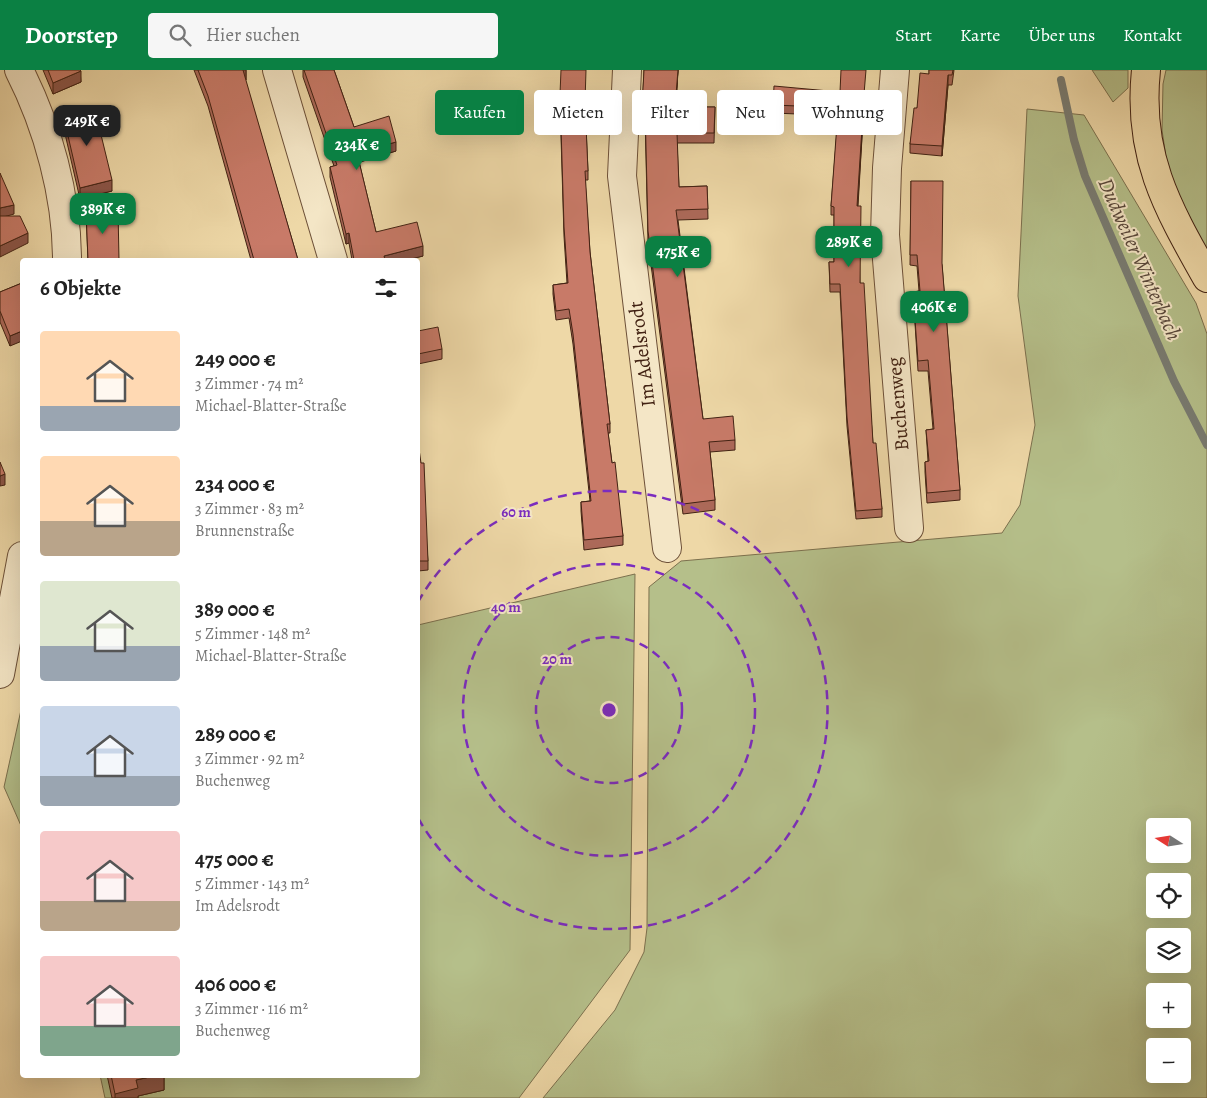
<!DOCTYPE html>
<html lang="de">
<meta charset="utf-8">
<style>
:root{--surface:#fff;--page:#f6f6f6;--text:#222;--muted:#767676;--accent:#0b8043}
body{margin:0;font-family:Alegreya,serif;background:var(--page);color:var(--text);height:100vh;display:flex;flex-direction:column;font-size:19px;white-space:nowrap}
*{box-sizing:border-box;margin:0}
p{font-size:16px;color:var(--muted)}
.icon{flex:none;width:28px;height:28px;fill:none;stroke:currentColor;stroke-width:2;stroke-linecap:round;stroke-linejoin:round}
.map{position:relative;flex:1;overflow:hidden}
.details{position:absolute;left:20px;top:188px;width:400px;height:820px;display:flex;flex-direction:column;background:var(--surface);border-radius:5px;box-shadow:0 5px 20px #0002}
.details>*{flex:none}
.hud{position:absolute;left:435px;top:20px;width:475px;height:45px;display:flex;gap:10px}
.needle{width:32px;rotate:282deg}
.buttons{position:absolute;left:1146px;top:748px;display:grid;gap:10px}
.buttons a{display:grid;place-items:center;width:45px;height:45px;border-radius:5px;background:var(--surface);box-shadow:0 5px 20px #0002;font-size:25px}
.price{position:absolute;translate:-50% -42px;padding:0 11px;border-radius:10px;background:var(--accent);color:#fff;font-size:16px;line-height:32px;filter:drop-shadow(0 1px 2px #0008)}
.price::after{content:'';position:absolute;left:50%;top:30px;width:15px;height:11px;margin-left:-8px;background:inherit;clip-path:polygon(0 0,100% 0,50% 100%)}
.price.active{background:#222;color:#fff}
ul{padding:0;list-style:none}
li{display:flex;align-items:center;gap:15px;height:125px;padding:0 20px}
li span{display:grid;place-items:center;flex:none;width:140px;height:100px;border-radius:5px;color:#555}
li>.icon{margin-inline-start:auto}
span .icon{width:60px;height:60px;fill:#fffc;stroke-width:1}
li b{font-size:21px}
h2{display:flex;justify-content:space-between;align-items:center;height:60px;padding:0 20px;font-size:21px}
.chip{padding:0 18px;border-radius:5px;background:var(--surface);box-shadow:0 5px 20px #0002;font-size:18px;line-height:45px}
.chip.active{background:var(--accent);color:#fff}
header{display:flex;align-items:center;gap:30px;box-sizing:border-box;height:70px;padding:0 25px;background:var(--accent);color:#fff}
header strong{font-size:24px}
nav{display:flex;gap:28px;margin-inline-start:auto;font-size:18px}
.search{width:350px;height:45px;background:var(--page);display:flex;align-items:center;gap:12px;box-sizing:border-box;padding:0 18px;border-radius:5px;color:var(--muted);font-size:19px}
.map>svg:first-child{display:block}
</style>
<header>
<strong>Doorstep</strong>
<div class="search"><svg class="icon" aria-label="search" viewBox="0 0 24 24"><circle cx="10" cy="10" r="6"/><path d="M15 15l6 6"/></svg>Hier suchen</div>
<nav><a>Start</a><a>Karte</a><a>Über uns</a><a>Kontakt</a></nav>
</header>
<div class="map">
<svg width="1207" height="1028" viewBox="0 0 1207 1028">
<rect width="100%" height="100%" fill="#eed8a7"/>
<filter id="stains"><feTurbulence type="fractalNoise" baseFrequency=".004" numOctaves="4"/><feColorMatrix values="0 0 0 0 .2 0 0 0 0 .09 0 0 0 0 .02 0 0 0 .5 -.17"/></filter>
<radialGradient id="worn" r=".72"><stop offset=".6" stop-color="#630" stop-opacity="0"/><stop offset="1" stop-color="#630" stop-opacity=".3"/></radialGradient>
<!-- green -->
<g fill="#b5bf8a" stroke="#7c704e" fill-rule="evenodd">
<path d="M1092,0H1128V18L1113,32Z"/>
<path d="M1166,0H1207V187L1168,101L1162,60L1163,14Z"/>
<path d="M1027,39L1084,45L1196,233L1207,264V1028H543L615,940L644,882L647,858L649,517L681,491L1002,463L1020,435L1035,355L1018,226ZM1155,756H1182V784H1155ZM1155,811H1182V839H1155ZM1155,866H1182V894H1155ZM1155,921H1182V949H1155ZM1155,976H1182V1004H1155Z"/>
<path d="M635,504L630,880L519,1028H105L100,1005H418V555Z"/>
<path d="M21,640H22V758L4,717Z"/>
</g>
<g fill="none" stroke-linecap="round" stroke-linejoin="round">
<!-- stream -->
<path stroke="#797c72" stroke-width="8" d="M1061,10L1074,70L1085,106L1174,311L1207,375"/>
<!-- minor casing -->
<g stroke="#6d5038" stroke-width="30">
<g id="minor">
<path d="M19,0C48,57 67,126 67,190"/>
<path d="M277,0L333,190"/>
<path d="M627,0L622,106L667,478"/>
<path d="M895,0L887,98L885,165L909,458"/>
<path d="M0,604L22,486"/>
</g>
</g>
<!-- major casing -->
<g stroke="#422213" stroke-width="30">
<path id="major" d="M1146,0C1137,85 1167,137 1207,208"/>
</g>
<!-- minor -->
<use href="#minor" stroke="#f4e6c6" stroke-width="28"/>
<!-- major -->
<use href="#major" stroke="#eed8a7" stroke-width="28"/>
</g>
<!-- wall -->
<g fill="#ac6959" stroke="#422213">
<path d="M43,0H80L81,12L53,24Z"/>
<path d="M194,0H246V10H245L298,190H251L208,36Z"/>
<path d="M303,0H334L354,57L396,81L359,92L376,162L423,186L407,190H352L349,173L346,174L330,107V97L334,96L303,7Z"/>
<path d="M644,0H678L676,37H715L714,73H677L679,117L707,116L708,149L678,150L703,349L735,370V380L710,382L715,430V440L683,444L648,171L645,46H642Z"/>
<path d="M929,0H954L952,15H948L942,86L910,83V74L917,38L929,4Z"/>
<path d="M865,24L877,34L875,51L863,50L858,136L860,213L873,373L882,439V447L856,449L847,356L840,222H830L829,192H834V145H831V136L838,49L822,48V45L773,43V35Z"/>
<path d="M560,33L585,37L588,101V110H585L590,182L610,354V363H608L612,393L623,466V475L584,480L581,441V432L590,431L573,274L569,248L556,250L553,224V215L567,213L564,166Z"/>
<path d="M63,44L112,121L80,129L63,55Z"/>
<path d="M911,111L942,195L960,420V430L927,433L925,402V392L928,391L926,360L933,359L928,301H918L913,222L919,221L917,196L910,195Z"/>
<path d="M86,141L119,190H88Z"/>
<path d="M22,213L10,276L0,252V222Z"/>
<path d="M418,261L442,279V289L418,294Z"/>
<path d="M418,372L428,491V500L418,501Z"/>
<path d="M107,1005H164V1020L138,1026V1028H112Z"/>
</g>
<!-- shaded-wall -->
<g fill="#8c5549" stroke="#422213">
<path d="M242,0H246V10L242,11Z"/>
<path d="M678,0L675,47V37Z"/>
<path d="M81,1V12L53,24V13Z"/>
<path d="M948,5V15L942,86V76Z"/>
<path d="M863,42V50L857,145V136Z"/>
<path d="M396,72V81L357,93V83Z"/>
<path d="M112,110V121L80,129V118Z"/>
<path d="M14,135V144L0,148V138Z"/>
<path d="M28,163V173L0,187V176Z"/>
<path d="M349,163V173L346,174V164Z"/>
<path d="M423,176V186L407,190H384V186Z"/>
<path d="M22,261V271L10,276V266Z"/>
<path d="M5,404V415L0,416V406Z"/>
<path d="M159,1005H164V1020L138,1026V1028H115V1024L136,1010Z"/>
</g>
<!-- building -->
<g fill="#c87a68" stroke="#422213">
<path d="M48,0H80L81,1L53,13Z"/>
<path d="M198,0H243L298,190H254L208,26Z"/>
<path d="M304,0H334L354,57L389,46L396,72L357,83L376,162L417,152L423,176L384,186L385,190H354L349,163L346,164L330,97L337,95Z"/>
<path d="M561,0H586L585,32L588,101H585L590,182L610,354H607L612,393L615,392L623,466L584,470L581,432L591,431L573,264L569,239L556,241L553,215L568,213L564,157L560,24Z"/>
<path d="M644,0H678L675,37H715L714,63H677L679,117L707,116L708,139L676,140L703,349L733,346L735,370L709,372L715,430L683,434L648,161L645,36H642Z"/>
<path d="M841,0H866L864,24L877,26L875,43L863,42L857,136H861L860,213H864L873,373H876L882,439L856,441L847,347L840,214H830L829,192H834V137L831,136L838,40H822V37L773,35L774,16L840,22Z"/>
<path d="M929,0H953L952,5H948L942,76L910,74L914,38H917L920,3L929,4Z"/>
<path d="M94,36L112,110L80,118L63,44Z"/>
<path d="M0,103L14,135L0,138Z"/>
<path d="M911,111H943L942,193L960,420L927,423L925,392L929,391L926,360L934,359L928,290L918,291L913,222L920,221L917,185H910Z"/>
<path d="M118,140L119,190H88L86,141Z"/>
<path d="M0,146H20L28,163L0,176Z"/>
<path d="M22,213V261L10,266L0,241V222Z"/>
<path d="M438,257L442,279L418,284V261Z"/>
<path d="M418,372L421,393H424L428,491H418Z"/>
<path d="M0,392L5,404L0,406Z"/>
<path d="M111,1005H159L136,1010L138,1018L115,1024Z"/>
</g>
<!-- distance rings -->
<g fill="none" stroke="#7b2cbf" stroke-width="2.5" stroke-dasharray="9 6">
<circle cx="609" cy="640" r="73"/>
<circle cx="609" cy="640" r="146"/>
<path d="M418 532A219 219 0 1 1 418 748"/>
</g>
<g text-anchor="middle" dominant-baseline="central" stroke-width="4" stroke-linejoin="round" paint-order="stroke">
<!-- street labels -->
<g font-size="20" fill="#422213" stroke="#f4e6c6">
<text transform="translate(642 284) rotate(-97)">Im Adelsrodt</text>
<text transform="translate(898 334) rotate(-95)">Buchenweg</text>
</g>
<!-- water labels -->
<g font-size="21" font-style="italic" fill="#59483b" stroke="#f4e6c6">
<text transform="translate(1140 189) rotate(66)">Dudweiler Winterbach</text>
</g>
</g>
<circle cx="609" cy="640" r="8" fill="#7b2cbf" stroke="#f4e6c6" stroke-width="2.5"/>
<g font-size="15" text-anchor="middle" font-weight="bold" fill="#7b2cbf" stroke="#f4e6c6" stroke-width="4" stroke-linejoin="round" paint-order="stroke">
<text x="516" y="447">60 m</text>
<text x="506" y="542">40 m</text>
<text x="557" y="594">20 m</text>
</g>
<rect width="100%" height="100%" filter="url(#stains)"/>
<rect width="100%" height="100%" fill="url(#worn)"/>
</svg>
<div class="buttons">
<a><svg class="needle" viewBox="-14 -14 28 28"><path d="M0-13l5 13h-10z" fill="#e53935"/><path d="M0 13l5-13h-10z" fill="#767676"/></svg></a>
<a><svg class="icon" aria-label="locate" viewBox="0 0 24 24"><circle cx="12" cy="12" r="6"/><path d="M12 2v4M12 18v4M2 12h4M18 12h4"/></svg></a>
<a><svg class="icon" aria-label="layers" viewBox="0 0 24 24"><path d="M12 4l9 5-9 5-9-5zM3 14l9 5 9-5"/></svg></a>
<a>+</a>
<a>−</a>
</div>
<b class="price active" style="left:87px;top:77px">249K €</b>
<b class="price" style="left:357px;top:101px">234K €</b>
<b class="price" style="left:103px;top:165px">389K €</b>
<b class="price" style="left:849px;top:198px">289K €</b>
<b class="price" style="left:678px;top:208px">475K €</b>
<b class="price" style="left:934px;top:263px">406K €</b>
<div class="hud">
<a class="chip active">Kaufen</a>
<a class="chip">Mieten</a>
<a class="chip">Filter</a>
<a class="chip">Neu</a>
<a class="chip">Wohnung</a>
</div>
<section class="details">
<h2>6 Objekte<svg class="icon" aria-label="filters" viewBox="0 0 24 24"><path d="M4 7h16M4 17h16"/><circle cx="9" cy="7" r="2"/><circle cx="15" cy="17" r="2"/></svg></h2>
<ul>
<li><span style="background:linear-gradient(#ffd9b3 75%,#9aa5b1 0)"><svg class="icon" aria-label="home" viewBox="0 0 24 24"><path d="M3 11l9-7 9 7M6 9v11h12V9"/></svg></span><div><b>249 000 €</b><p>3 Zimmer · 74 m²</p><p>Michael-Blatter-Straße</p></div></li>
<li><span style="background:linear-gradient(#ffd9b3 65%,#b9a48a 0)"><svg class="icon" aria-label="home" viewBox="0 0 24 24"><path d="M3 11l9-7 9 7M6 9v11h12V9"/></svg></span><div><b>234 000 €</b><p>3 Zimmer · 83 m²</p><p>Brunnenstraße</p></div></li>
<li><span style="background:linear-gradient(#dfe7d0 65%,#9aa5b1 0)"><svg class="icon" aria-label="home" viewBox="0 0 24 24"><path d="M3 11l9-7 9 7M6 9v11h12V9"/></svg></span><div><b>389 000 €</b><p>5 Zimmer · 148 m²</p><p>Michael-Blatter-Straße</p></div></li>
<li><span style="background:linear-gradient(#c9d6e8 70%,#9aa5b1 0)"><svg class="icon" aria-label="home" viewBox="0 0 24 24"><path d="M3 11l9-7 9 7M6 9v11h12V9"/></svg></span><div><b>289 000 €</b><p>3 Zimmer · 92 m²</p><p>Buchenweg</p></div></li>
<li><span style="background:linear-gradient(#f6c9c9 70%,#b9a48a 0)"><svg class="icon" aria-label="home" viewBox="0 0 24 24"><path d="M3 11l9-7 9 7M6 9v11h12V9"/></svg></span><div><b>475 000 €</b><p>5 Zimmer · 143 m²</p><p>Im Adelsrodt</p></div></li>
<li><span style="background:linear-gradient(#f6c9c9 70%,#7fa58c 0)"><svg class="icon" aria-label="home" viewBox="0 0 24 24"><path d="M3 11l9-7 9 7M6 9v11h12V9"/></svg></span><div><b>406 000 €</b><p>3 Zimmer · 116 m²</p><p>Buchenweg</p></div></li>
</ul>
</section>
</div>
